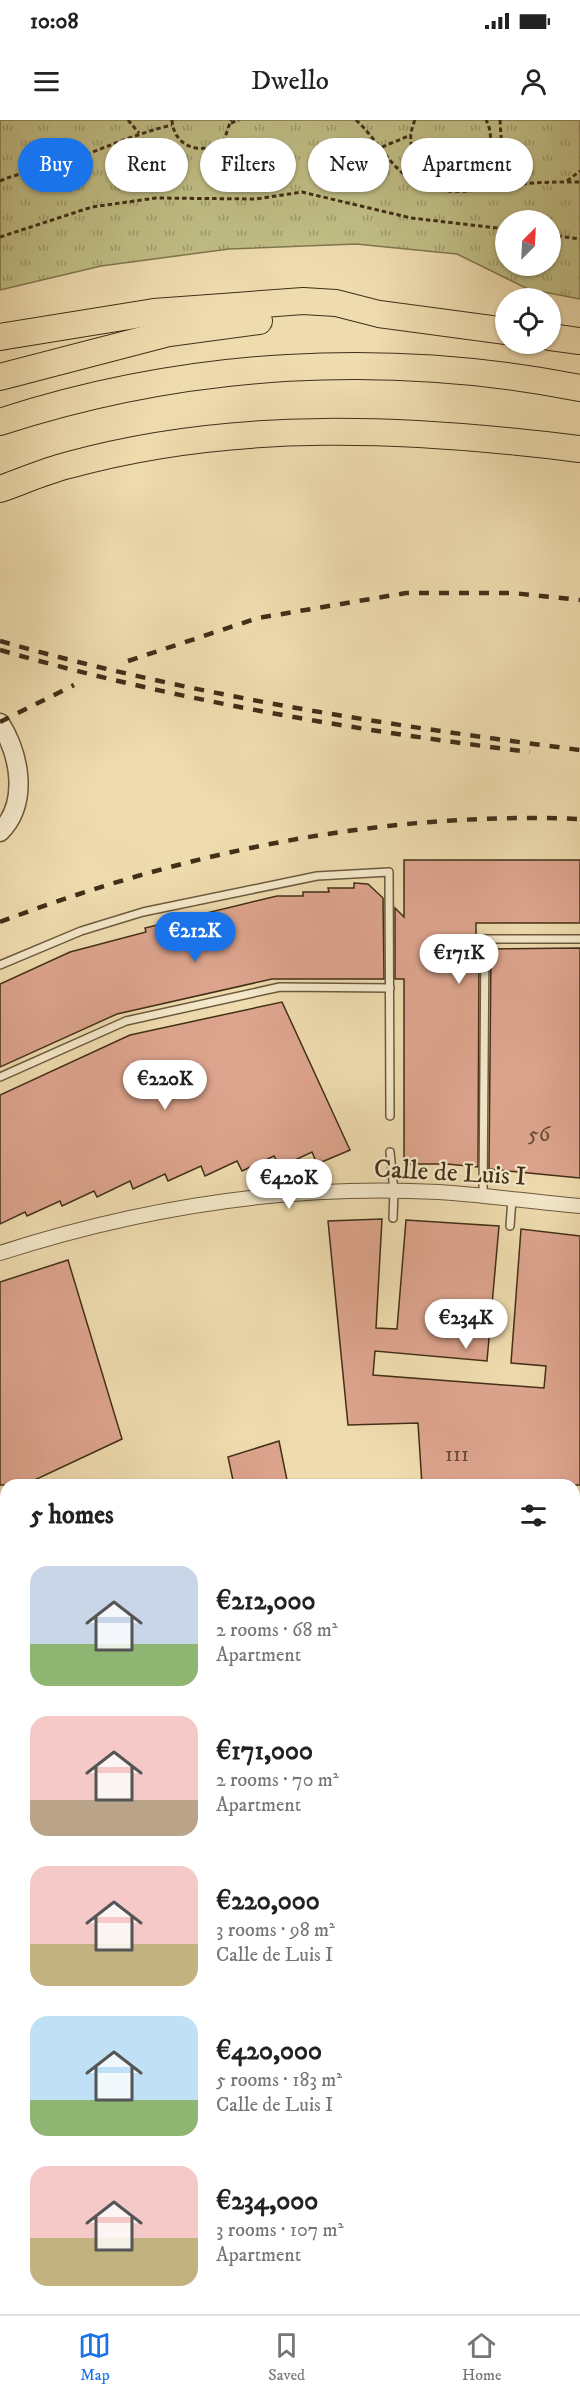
<!DOCTYPE html>
<meta charset="utf-8">
<style>
:root{--surface:#fff;--page:#f2f2f2;--text:#222;--muted:#767676;--line:#e0e0e0;--accent:#1a73e8}
body{margin:0;font-family:"IM FELL DW Pica",serif;background:var(--page);color:var(--text);height:100vh;display:flex;flex-direction:column;font-size:22px;white-space:nowrap}
*{box-sizing:border-box;margin:0}
p{font-size:20px;color:var(--muted)}
.icon{flex:none;width:33px;height:33px;fill:none;stroke:currentColor;stroke-width:2;stroke-linecap:round;stroke-linejoin:round}
.map{position:relative;flex:1;overflow:hidden}
.drawer{position:absolute;left:0px;top:1359px;width:580px;height:836px;display:flex;flex-direction:column;background:var(--surface);border-radius:18px 18px 0 0;box-shadow:0 2px 4px #0004}
.drawer>*{flex:none}
.banner{position:absolute;left:18px;top:18px;width:544px;height:54px;display:flex;gap:12px}
.needle{width:39px;rotate:24deg}
.buttons{position:absolute;left:495px;top:90px;display:grid;gap:12px}
.buttons a{display:grid;place-items:center;width:66px;height:66px;border-radius:50%;background:var(--surface);box-shadow:0 2px 4px #0004;font-size:30px}
.price{position:absolute;translate:-50% -51px;padding:0 14px;border-radius:21px;background:#fff;color:#222;font-size:20px;line-height:39px;filter:drop-shadow(0 2px 3px #0008)}
.price::after{content:'';position:absolute;left:50%;top:36px;width:18px;height:14px;margin-left:-9px;background:inherit;clip-path:polygon(0 0,100% 0,50% 100%)}
.price.current{background:var(--accent);color:#fff}
ul{padding:0;list-style:none}
li{display:flex;align-items:center;gap:18px;height:150px;padding:0 30px}
li span{display:grid;place-items:center;flex:none;width:168px;height:120px;border-radius:18px;color:#555}
li>.icon{margin-inline-start:auto}
span .icon{width:72px;height:72px;fill:#fffc;stroke-width:1}
li b{font-size:26px}
h2{display:flex;justify-content:space-between;align-items:center;height:72px;padding:0 30px;font-size:26px}
.pill{padding:0 21px;border-radius:27px;background:var(--surface);box-shadow:0 2px 4px #0004;font-size:21px;line-height:54px}
.pill.current{background:var(--accent);color:#fff}
.status{display:flex;justify-content:space-between;align-items:center;height:42px;padding:0 30px;background:var(--surface);direction:ltr}
.status svg{height:16px;fill:currentColor}
header{display:flex;justify-content:space-between;align-items:center;height:78px;padding:0 30px;background:var(--surface);font-size:27px;font-weight:600}
.tabs{display:flex;justify-content:space-around;align-items:center;height:84px;border-top:2px solid var(--line);background:var(--surface);font-size:16px;color:var(--muted)}
.tabs a{display:grid;justify-items:center;gap:3px}
.tabs .current{color:var(--accent)}
.map>svg:first-child{display:block}
</style>
<div class="status"><b>10:08</b><svg viewBox="0 0 49 12"><path d="M0 12V9h3v3zM5 12V6h3v6zM10 12V3h3v9zM15 12V0h3v12zM26 1h20v11H26zM47 4h2v5h-2z"/></svg></div>
<header><svg class="icon" aria-label="menu" viewBox="0 0 24 24"><path d="M4 6h16M4 12h16M4 18h16"/></svg>Dwello<svg class="icon" aria-label="person" viewBox="0 0 24 24"><circle cx="12" cy="8" r="4"/><path d="M4 21q1-7 8-7t8 7"/></svg></header>
<div class="map">
<svg width="580" height="2194" viewBox="0 0 580 2194">
<defs>
<pattern id="grass-tufts" width="24" height="20" patternUnits="userSpaceOnUse" patternTransform="scale(1.5)"><rect width="24" height="20" fill="#c0be85"/><path d="M3 7l-1-3M5 7V3M7 7l1-3M15 17l-1-3M17 17v-4M19 17l1-3" fill="none" stroke="#9e9b6c"/></pattern>
</defs>
<rect width="100%" height="100%" fill="#eedbae"/>
<filter id="stains"><feTurbulence type="fractalNoise" baseFrequency=".00333" numOctaves="4"/><feColorMatrix values="0 0 0 0 .2 0 0 0 0 .09 0 0 0 0 .02 0 0 0 .5 -.17"/></filter>
<radialGradient id="worn" r=".72"><stop offset=".6" stop-color="#630" stop-opacity="0"/><stop offset="1" stop-color="#630" stop-opacity=".3"/></radialGradient>
<!-- grass -->
<path fill="url(#grass-tufts)" stroke="#80764e" stroke-width="1.5" fill-rule="evenodd" d="M0,0H580V179L528,169L457,134L356,124L229,129L101,146L0,170ZM506,100H550V146H506Z"/>
<!-- building -->
<g fill="#dda48d" stroke="#412f17" stroke-width="1.5">
<path d="M404,740H580V803H476V829H479L478,1047L447,1044H404V859H395V788L404,797Z"/>
<path d="M354,763L368,764L383,778L384,859H272L117,894L0,947V864L70,832L146,812L145,808L277,776H303V772H329L328,768H354Z"/>
<path d="M580,828V1058L489,1049L491,829Z"/>
<path d="M282,882L350,1030L317,1044L312,1032L280,1047L274,1036L242,1051L237,1041L205,1056L201,1046L168,1061L165,1054L133,1069L130,1061L97,1077L94,1071L62,1086L60,1081L27,1096L25,1092L0,1104V975L130,915Z"/>
<path d="M382,1099L376,1208L397,1209L406,1100L499,1106L487,1241L375,1231L373,1255L544,1268L546,1246L511,1243L521,1109L580,1116V1365H422L418,1303L348,1305L328,1101Z"/>
<path d="M68,1140L122,1319L24,1365H0V1162Z"/>
<path d="M279,1321L288,1365H234L228,1337Z"/>
</g>
<g fill="none" stroke-linecap="round" stroke-linejoin="round">
<!-- service casing -->
<g stroke="#6c5a3d" stroke-width="10">
<g id="service">
<path d="M0,845L81,811L143,792L317,756L389,752L390,996"/>
<path d="M0,957L126,901L280,867L390,868"/>
<path d="M390,1032L394,1071L393,1098"/>
<path d="M483,1077L485,819H580"/>
<path d="M510,1106L512,1079"/>
<path d="M473,2188L476,2194"/>
<path d="M565,2188L567,2194"/>
</g>
</g>
<!-- minor casing -->
<g stroke="#6c5a3d" stroke-width="16">
<g id="minor">
<path d="M0,1133C143,1087 289,1064 439,1072C486,1075 533,1082 580,1086"/>
<path d="M574,1433H580"/>
<path d="M0,1578L6,1575"/>
<path d="M574,1879L580,1878"/>
</g>
</g>
<!-- tertiary casing -->
<g stroke="#6c5a3d" stroke-width="21">
<g id="tertiary">
<path d="M0,603C20,635 29,683 0,712"/>
<path d="M0,1682L6,1694"/>
<path d="M251,2188L254,2194"/>
</g>
</g>
<!-- motorway casing -->
<g stroke="#412f17" stroke-width="28">
<g id="motorway">
<path d="M0,217L154,192L303,181L336,183L379,194L506,211"/>
<path d="M550,217L580,221"/>
<path d="M0,257L169,213L259,201"/>
<path d="M0,302C187,241 388,230 580,268"/>
<path d="M0,369C23,361 45,351 69,345C236,299 410,308 580,329"/>
</g>
</g>
<!-- path -->
<g stroke="#412f17" stroke-width="3" stroke-dasharray="4.5 3" stroke-linecap="butt">
<path d="M128,0L139,13"/>
<path d="M172,0C174,29 204,36 224,20L231,0"/>
<path d="M356,0C376,18 390,47 412,60C446,81 485,67 520,64C540,62 560,62 580,62"/>
<path d="M415,0C392,51 469,82 488,31C492,21 491,9 486,0"/>
<path d="M500,0L503,48L521,64"/>
<path d="M231,3L239,0"/>
<path d="M382,27L411,15"/>
<path d="M450,58L455,72"/>
<path d="M0,61C20,52 42,50 63,43C100,30 134,14 172,5"/>
<path d="M567,61L580,51"/>
<path d="M550,115L580,119"/>
<path d="M0,117L92,87L156,78L256,79L302,72L411,98L506,109"/>
</g>
<!-- service -->
<use href="#service" stroke="#f4e8ca" stroke-width="7"/>
<!-- minor -->
<use href="#minor" stroke="#f4e8ca" stroke-width="14"/>
<!-- tertiary -->
<use href="#tertiary" stroke="#f4e8ca" stroke-width="18"/>
<!-- motorway -->
<use href="#motorway" stroke="#eedbae" stroke-width="26"/>
<!-- rail -->
<g stroke="#412f17" stroke-width="4.5" stroke-dasharray="10 10" stroke-linecap="butt">
<path d="M0,521C189,575 385,605 580,630"/>
<path d="M0,530C173,580 352,610 530,632"/>
<path d="M128,541L258,498L406,473H513L580,480"/>
<path d="M0,602L74,565"/>
<path d="M0,802C184,732 382,691 580,699"/>
</g>
</g>
<g text-anchor="middle" dominant-baseline="central" stroke-width="4.5" stroke-linejoin="round" paint-order="stroke">
<!-- number labels -->
<g font-size="22" fill="#684c34">
<text x="539" y="1014">56</text>
<text x="457" y="1334">111</text>
</g>
<!-- street labels -->
<g font-size="26" fill="#412f17" stroke="#f4e8ca">
<text transform="translate(450 1053) rotate(3)">Calle de Luis I</text>
</g>
</g>
<rect width="100%" height="100%" filter="url(#stains)"/>
<rect width="100%" height="100%" fill="url(#worn)"/>
</svg>
<div class="buttons">
<a><svg class="needle" viewBox="-14 -14 28 28"><path d="M0-13l5 13h-10z" fill="#e53935"/><path d="M0 13l5-13h-10z" fill="#767676"/></svg></a>
<a><svg class="icon" aria-label="locate" viewBox="0 0 24 24"><circle cx="12" cy="12" r="6"/><path d="M12 2v4M12 18v4M2 12h4M18 12h4"/></svg></a>
</div>
<b class="price current" style="left:195px;top:843px">€212K</b>
<b class="price" style="left:459px;top:865px">€171K</b>
<b class="price" style="left:165px;top:991px">€220K</b>
<b class="price" style="left:289px;top:1090px">€420K</b>
<b class="price" style="left:466px;top:1230px">€234K</b>
<div class="banner">
<a class="pill current">Buy</a>
<a class="pill">Rent</a>
<a class="pill">Filters</a>
<a class="pill">New</a>
<a class="pill">Apartment</a>
</div>
<section class="drawer">
<h2>5 homes<svg class="icon" aria-label="filters" viewBox="0 0 24 24"><path d="M4 7h16M4 17h16"/><circle cx="9" cy="7" r="2"/><circle cx="15" cy="17" r="2"/></svg></h2>
<ul>
<li><span style="background:linear-gradient(#c9d6e8 65%,#8fb573 0)"><svg class="icon" aria-label="home" viewBox="0 0 24 24"><path d="M3 11l9-7 9 7M6 9v11h12V9"/></svg></span><div><b>€212,000</b><p>2 rooms · 68 m²</p><p>Apartment</p></div></li>
<li><span style="background:linear-gradient(#f6c9c9 70%,#b9a48a 0)"><svg class="icon" aria-label="home" viewBox="0 0 24 24"><path d="M3 11l9-7 9 7M6 9v11h12V9"/></svg></span><div><b>€171,000</b><p>2 rooms · 70 m²</p><p>Apartment</p></div></li>
<li><span style="background:linear-gradient(#f6c9c9 65%,#c2b280 0)"><svg class="icon" aria-label="home" viewBox="0 0 24 24"><path d="M3 11l9-7 9 7M6 9v11h12V9"/></svg></span><div><b>€220,000</b><p>3 rooms · 98 m²</p><p>Calle de Luis I</p></div></li>
<li><span style="background:linear-gradient(#bfe0f5 70%,#8fb573 0)"><svg class="icon" aria-label="home" viewBox="0 0 24 24"><path d="M3 11l9-7 9 7M6 9v11h12V9"/></svg></span><div><b>€420,000</b><p>5 rooms · 183 m²</p><p>Calle de Luis I</p></div></li>
<li><span style="background:linear-gradient(#f6c9c9 60%,#c2b280 0)"><svg class="icon" aria-label="home" viewBox="0 0 24 24"><path d="M3 11l9-7 9 7M6 9v11h12V9"/></svg></span><div><b>€234,000</b><p>3 rooms · 107 m²</p><p>Apartment</p></div></li>
</ul>
</section>
</div>
<nav class="tabs">
<a class="current"><svg class="icon" aria-label="map" viewBox="0 0 24 24"><path d="M3 6l6-2 6 2 6-2v14l-6 2-6-2-6 2zM9 4v14M15 6v14"/></svg>Map</a>
<a><svg class="icon" aria-label="saved" viewBox="0 0 24 24"><path d="M7 4h10v16l-5-4-5 4z"/></svg>Saved</a>
<a><svg class="icon" aria-label="home" viewBox="0 0 24 24"><path d="M3 11l9-7 9 7M6 9v11h12V9"/></svg>Home</a>
</nav>
